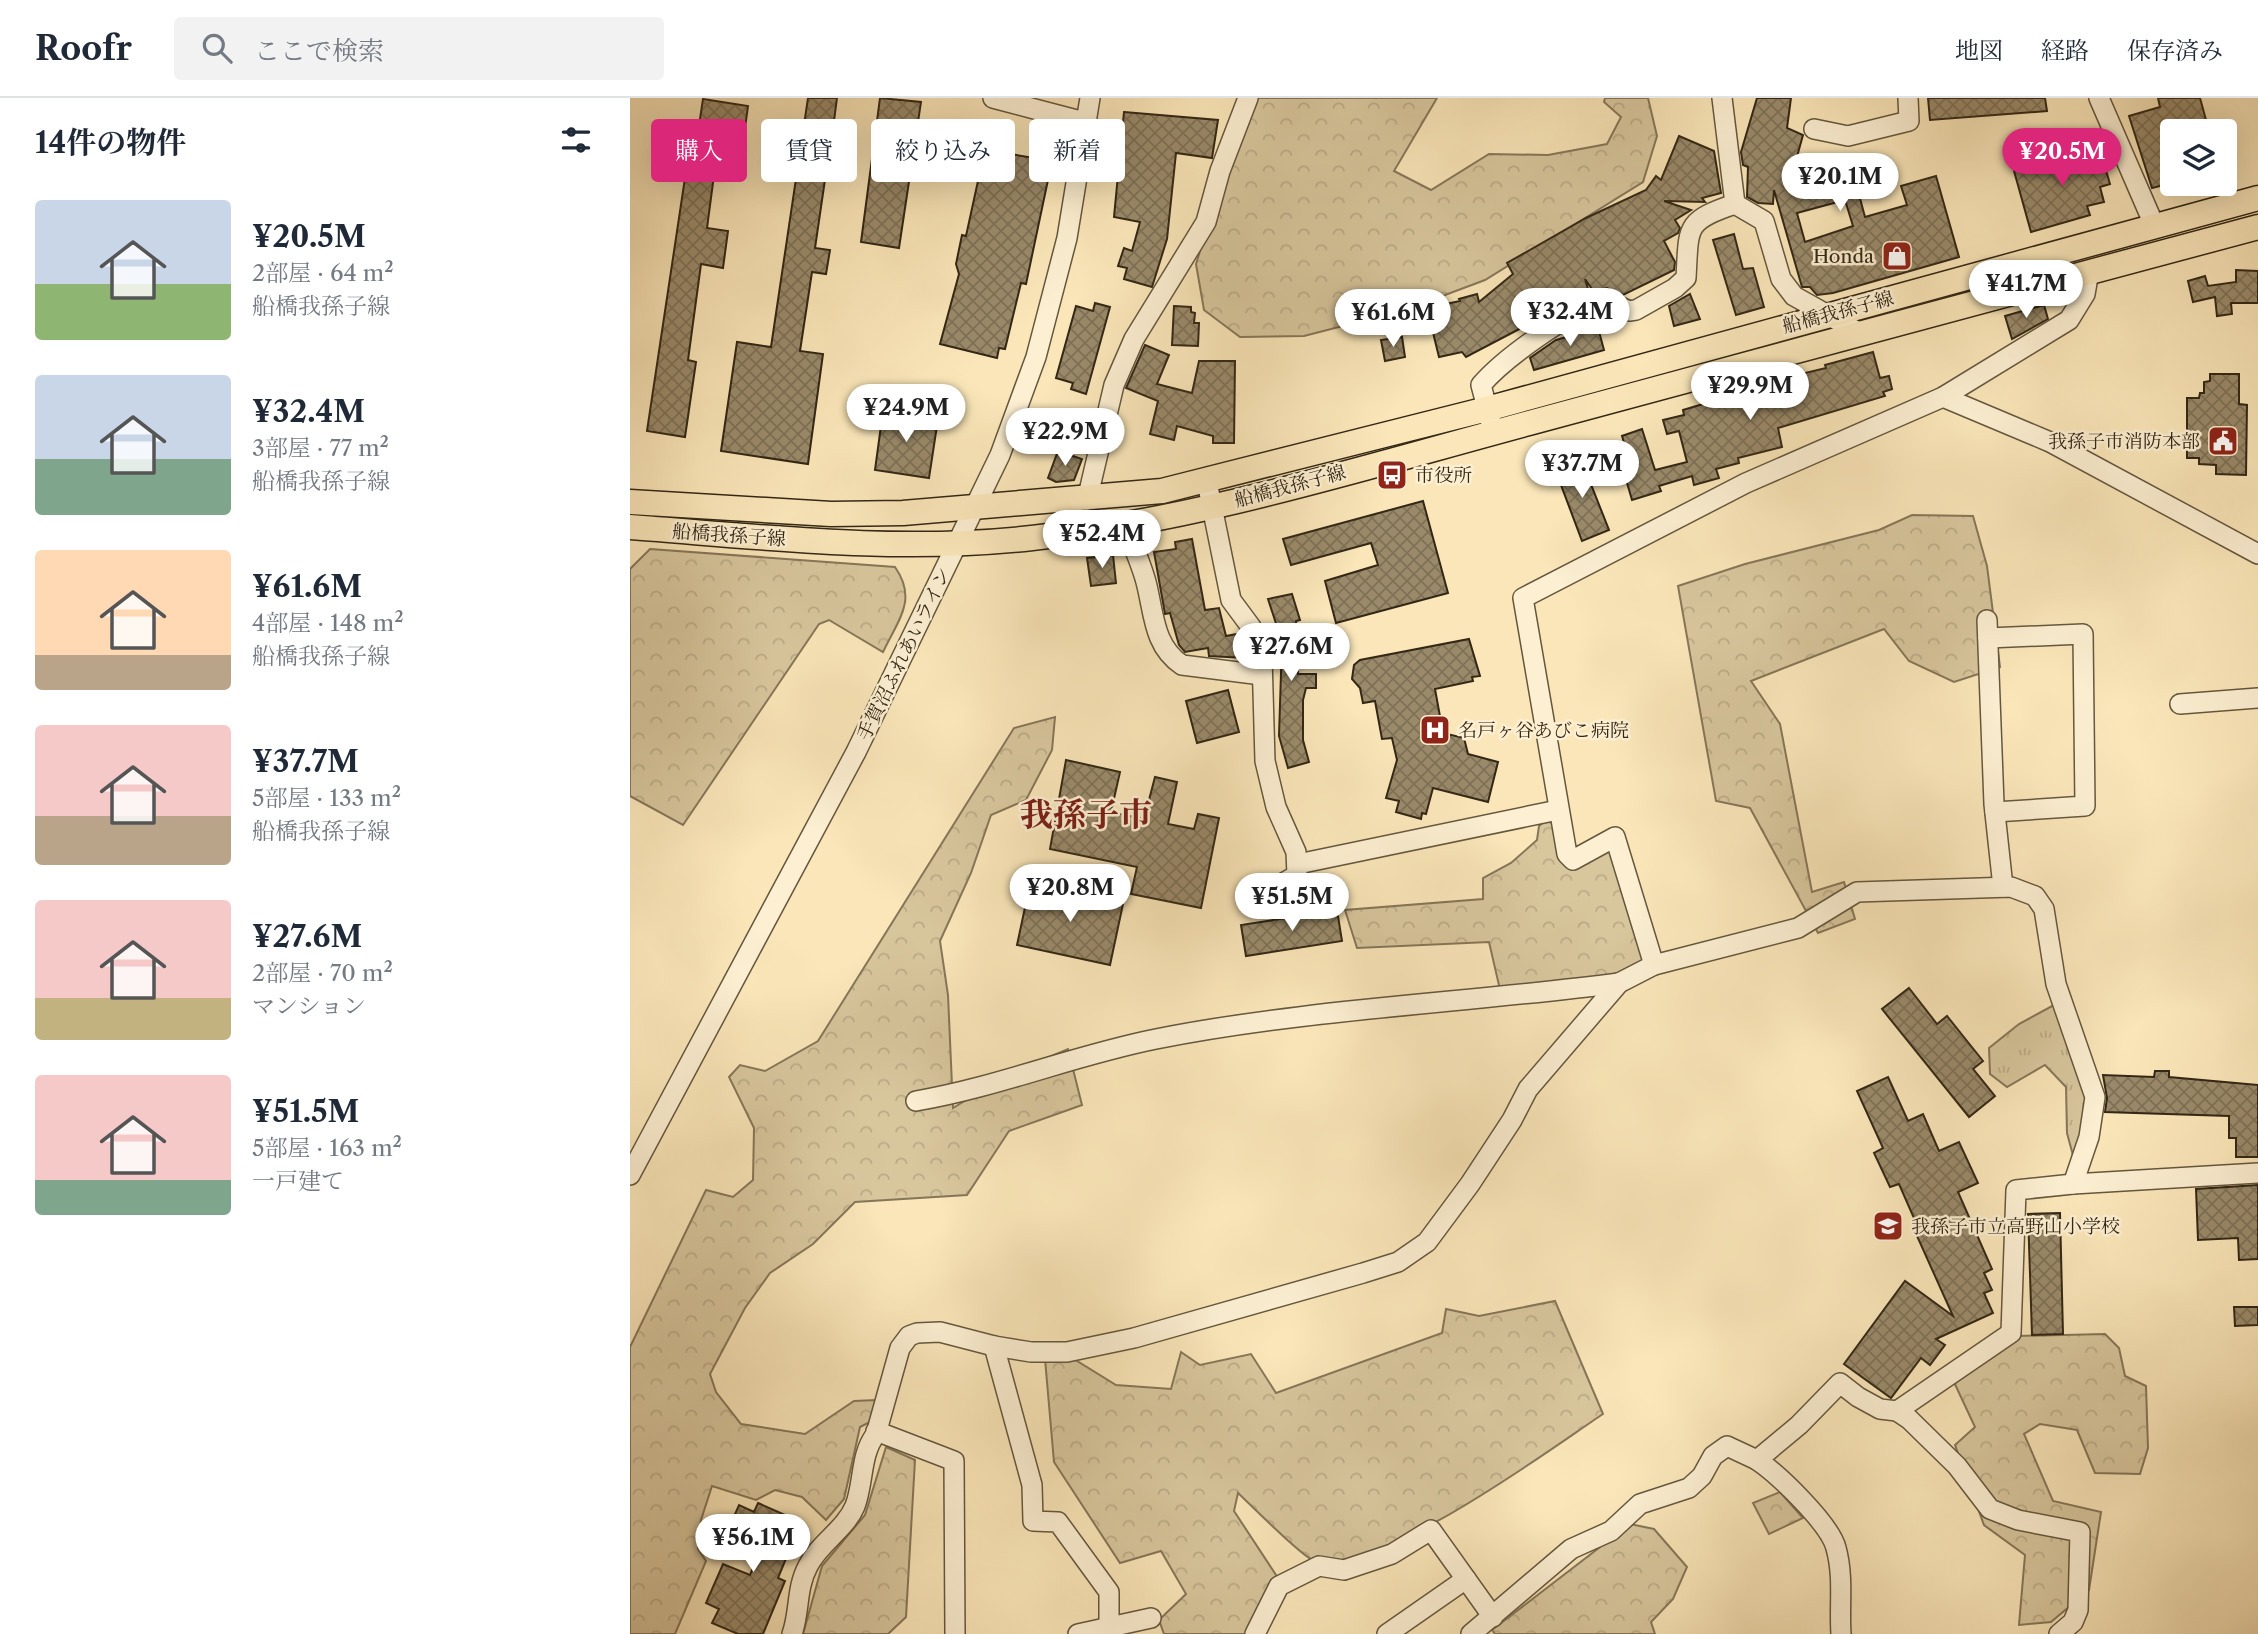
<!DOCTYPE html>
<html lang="ja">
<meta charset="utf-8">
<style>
:root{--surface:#fff;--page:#f2f2f3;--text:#1f2937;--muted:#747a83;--line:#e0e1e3;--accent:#db2777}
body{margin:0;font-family:"Libre Caslon Text","Noto Serif JP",serif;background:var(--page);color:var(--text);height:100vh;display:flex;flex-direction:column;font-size:26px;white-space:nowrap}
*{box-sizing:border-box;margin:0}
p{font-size:23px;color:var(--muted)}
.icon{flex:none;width:38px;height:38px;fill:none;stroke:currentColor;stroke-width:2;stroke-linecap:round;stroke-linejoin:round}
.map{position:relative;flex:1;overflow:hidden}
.side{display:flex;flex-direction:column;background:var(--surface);width:630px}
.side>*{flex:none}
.hud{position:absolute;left:21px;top:21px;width:665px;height:63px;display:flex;gap:14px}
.controls{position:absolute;left:1530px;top:21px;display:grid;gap:14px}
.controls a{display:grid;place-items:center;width:77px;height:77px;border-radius:7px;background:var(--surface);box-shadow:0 7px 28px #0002;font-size:35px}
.price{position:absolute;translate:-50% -60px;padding:0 16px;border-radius:24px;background:#fff;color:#222;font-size:23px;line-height:46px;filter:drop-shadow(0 2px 4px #0008)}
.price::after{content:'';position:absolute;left:50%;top:42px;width:21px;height:16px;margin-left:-10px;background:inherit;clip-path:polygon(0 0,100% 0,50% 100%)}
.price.on{background:var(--accent);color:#fff}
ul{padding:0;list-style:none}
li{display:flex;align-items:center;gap:21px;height:175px;padding:0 35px}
li span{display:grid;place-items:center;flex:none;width:196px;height:140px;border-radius:7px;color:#555}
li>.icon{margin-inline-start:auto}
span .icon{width:84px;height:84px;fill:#fffc;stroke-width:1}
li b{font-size:30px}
h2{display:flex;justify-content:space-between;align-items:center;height:84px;padding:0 35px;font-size:30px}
.chip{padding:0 24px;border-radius:7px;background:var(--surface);box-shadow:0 7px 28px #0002;font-size:24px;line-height:63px}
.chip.on{background:var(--accent);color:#fff}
header{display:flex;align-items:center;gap:42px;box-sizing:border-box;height:98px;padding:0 35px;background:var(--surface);border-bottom:2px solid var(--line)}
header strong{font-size:33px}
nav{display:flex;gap:38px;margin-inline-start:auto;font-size:24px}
.search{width:490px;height:63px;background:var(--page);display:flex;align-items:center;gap:18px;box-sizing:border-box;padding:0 24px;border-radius:7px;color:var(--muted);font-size:26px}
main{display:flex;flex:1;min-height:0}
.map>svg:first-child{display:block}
</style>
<header>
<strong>Roofr</strong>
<div class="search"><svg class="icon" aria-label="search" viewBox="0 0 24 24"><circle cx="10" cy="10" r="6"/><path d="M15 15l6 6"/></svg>ここで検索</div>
<nav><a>地図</a><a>経路</a><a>保存済み</a></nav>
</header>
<main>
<section class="side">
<h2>14件の物件<svg class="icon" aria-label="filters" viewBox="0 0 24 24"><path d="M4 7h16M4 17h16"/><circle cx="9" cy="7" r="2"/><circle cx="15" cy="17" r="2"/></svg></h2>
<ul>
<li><span style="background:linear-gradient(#c9d6e8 60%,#8fb573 0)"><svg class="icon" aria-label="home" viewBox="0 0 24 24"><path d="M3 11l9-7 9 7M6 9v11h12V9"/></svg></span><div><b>¥20.5M</b><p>2部屋 · 64 m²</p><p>船橋我孫子線</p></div></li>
<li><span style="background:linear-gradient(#c9d6e8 60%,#7fa58c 0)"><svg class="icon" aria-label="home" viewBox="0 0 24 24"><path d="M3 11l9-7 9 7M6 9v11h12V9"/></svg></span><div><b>¥32.4M</b><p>3部屋 · 77 m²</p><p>船橋我孫子線</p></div></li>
<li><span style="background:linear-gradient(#ffd9b3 75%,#b9a48a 0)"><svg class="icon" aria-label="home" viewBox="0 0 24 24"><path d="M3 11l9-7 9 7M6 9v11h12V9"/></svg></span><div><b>¥61.6M</b><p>4部屋 · 148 m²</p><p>船橋我孫子線</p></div></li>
<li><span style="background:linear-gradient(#f6c9c9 65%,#b9a48a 0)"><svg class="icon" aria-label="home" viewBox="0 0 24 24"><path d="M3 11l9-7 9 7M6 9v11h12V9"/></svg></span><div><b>¥37.7M</b><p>5部屋 · 133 m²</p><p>船橋我孫子線</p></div></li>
<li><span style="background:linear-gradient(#f6c9c9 70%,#c2b280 0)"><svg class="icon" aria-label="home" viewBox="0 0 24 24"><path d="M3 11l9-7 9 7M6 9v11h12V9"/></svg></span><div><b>¥27.6M</b><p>2部屋 · 70 m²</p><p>マンション</p></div></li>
<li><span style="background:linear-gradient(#f6c9c9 75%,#7fa58c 0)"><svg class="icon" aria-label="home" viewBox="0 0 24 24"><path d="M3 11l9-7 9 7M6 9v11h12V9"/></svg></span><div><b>¥51.5M</b><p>5部屋 · 163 m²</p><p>一戸建て</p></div></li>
</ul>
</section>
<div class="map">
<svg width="1628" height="1536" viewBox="0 0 1628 1536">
<defs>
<pattern id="grass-tufts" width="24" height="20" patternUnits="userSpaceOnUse" patternTransform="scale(1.75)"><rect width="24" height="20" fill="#d8c69d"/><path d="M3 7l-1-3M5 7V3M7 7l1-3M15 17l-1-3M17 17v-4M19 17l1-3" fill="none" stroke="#baaa86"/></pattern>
<pattern id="forest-crowns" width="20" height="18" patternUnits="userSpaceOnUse" patternTransform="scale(1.75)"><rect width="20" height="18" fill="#d8c69d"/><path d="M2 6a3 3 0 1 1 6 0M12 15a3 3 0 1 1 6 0" fill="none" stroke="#baaa86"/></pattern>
<pattern id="building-cross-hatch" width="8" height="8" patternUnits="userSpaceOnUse" patternTransform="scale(1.75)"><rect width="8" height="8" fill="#9a8a6a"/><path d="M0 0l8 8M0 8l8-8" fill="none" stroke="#7e7156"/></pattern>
</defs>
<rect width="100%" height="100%" fill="#fae6b9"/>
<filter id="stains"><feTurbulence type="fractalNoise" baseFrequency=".00286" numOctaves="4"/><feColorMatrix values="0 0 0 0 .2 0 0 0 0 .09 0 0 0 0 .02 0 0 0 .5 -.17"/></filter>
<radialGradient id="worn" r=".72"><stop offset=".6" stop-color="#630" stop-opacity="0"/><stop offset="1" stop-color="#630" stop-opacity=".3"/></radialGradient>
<!-- grass -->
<path fill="url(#grass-tufts)" stroke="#867659" stroke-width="2" d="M1424,907L1460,995L1445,1065L1437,1035L1436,989L1415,967L1377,989L1360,976L1359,950L1389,926Z"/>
<!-- forest -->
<g fill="url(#forest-crowns)" stroke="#867659" stroke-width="2">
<path d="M618,0H807L764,73L801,92L859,56L918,57L977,46L991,19L974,4L975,0H1018L1027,38L1013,84L855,182L775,212L674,238L610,239L574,212L566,166Z"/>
<path d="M1282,417L1343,418L1357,468L1370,569L1324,584L1279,563L1254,531L1121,583L1150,626L1182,794L1214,784L1225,821L1188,835L1120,710L1086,703L1048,488L1115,466L1249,432Z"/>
<path d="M20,451L265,469C288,502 268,522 253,554L199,522L189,526L53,727L0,698V471Z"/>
<path d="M425,619L422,652L396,702L361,717L341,775L310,843L318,897L323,1010L380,975L438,951L452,1007L379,1033L337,1097L225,1104L183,1146L140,1175L115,1210L80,1276L86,1294L111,1326L175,1336L224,1303L246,1302L242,1323L230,1329L214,1401L196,1422L172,1399L145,1392L126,1402L82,1388L71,1422L68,1451L76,1463L45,1536H0V1249L76,1092L103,1099L123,1082L124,1030L99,979L110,967L135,973L188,943L384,630Z"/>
<path d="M916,722L923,726L931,763L980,746L1016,861L986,879L871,896L859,844L727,850L715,812L853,801V780L881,765L907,742L909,728Z"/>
<path d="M925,1203L973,1316C916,1354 748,1479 683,1462C671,1458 621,1407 608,1395L604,1413L648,1480L618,1536H534L529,1522L556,1496L531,1453L490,1465L424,1364L415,1261L439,1258L486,1287L541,1291L551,1254L570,1267L621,1256L646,1295L812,1235L816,1211L849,1218Z"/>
<path d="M1475,1236L1489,1250L1495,1278L1516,1288L1518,1350L1510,1376L1465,1375L1447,1332L1410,1326L1394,1336L1423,1403L1471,1414L1459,1492L1421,1524L1389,1527L1395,1457L1354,1427L1325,1347L1345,1329L1323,1282L1387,1238Z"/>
<path d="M256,1349L285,1362L276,1519L258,1536H173L192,1468L235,1417Z"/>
<path d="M1150,1394L1173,1420L1139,1436L1123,1405Z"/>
<path d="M1000,1426L1024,1431L1057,1469L1043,1501L1021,1524L1025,1536H865L862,1532Z"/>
</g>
<!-- building -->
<g fill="url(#building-cross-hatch)" stroke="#332715" stroke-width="2" fill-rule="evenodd">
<path d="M178,0H207L202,38L218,41L215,63L198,61L185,150L200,152L196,176L182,174L170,253L193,256L178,366L91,353L107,244L141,249Z"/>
<path d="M250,0L291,4L269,150L231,144Z"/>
<path d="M1127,0H1161L1157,30L1173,37L1163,73L1184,68L1186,73L1197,70L1202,85L1224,78L1235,119L1277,107L1271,88L1306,78L1329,159L1203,195L1187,197L1180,189H1172L1144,92L1143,106L1128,105L1117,99L1118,69L1113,67L1111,54ZM1215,102L1223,128L1175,144L1167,115Z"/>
<path d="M1298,0H1415L1417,13L1300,22Z"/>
<path d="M1528,0H1570L1579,33H1542V85L1522,90L1499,18L1530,9Z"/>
<path d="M73,1L118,8L108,81L84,77L77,130L98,133L93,170L71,166L58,262L66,264L55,339L17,333L55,80L61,81Z"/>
<path d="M494,14L588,22L582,60L546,55L537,141L522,189L494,181L497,170L488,168L494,150L502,153L510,124L484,119Z"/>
<path d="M1049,38L1084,53L1091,95L1072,100L1075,104L1034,103L1061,112L1045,122L1050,130L1048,135L1034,143L1045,164L1044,172L993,197L977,190L964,194L955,181L958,191L914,214L916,217L836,259L832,254L809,259L797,210L830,203L829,201L847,196L849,204L883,176L877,165L956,120L1016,92L1026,78L1031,82Z"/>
<path d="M1469,48L1480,86L1470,89L1474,104L1457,108L1460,117L1401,134L1384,73Z"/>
<path d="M351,51L422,63L396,186L391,185L375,251L369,250L367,260L310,246L329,176L326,166L332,137L336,138L348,83L344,82Z"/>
<path d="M1104,136L1113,171L1123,170L1134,209L1106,217L1083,142Z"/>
<path d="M1606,172L1628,173V205H1601L1602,216L1587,218L1585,199L1563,204L1558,183L1575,178L1578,188L1606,184Z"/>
<path d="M1060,196L1070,221L1044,228L1039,208Z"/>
<path d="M465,205L480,209L456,296L441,291L443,285L426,280L446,208L463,213Z"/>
<path d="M1414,207L1418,221L1382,241L1375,218Z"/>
<path d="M544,208L561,209V214L565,215L564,225H569L568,248L542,247Z"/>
<path d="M967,226L974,252L904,272L900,260L926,242L940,238L939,234Z"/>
<path d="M772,239L775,259L755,263L751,242Z"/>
<path d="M515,247L539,257L527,286L562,295L569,263H605L604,345H583V338L547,328L544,342L520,336L528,303L496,290Z"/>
<path d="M1243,254L1250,280L1259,278L1262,291L1253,294L1255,298L1148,330L1152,349L1108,360L1109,365L1086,371L1089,380L1064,387L1062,378L1029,388L1031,393L1002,402L988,354L996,351L992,338L1012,331L1025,372L1057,364L1049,333L1037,336L1033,322L1054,317L1053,312L1073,306L1071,300L1196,270L1195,267Z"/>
<path d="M1580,276H1609V306L1617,307L1616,377L1586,376V367L1569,366V360H1557V300H1569L1570,295H1574V284L1580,283Z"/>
<path d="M253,313L308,321L299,380L245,372Z"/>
<path d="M428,353L452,361L444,382L426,384L418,380Z"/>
<path d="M951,361L979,432L952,443L925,371Z"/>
<path d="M793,403L818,495L706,525L695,483L748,467L741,445L661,467L653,441Z"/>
<path d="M562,441L575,512L589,510L596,538L607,536L614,560L579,558L578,550L555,554L549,547L540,515L535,516L524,454L546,451L545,444Z"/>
<path d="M483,457L486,485L461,488L457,460Z"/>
<path d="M662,496L670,522L666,523L668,576H686V590H676L673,602V642L679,664L658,670L649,638L652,544L638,501Z"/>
<path d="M839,541L850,578L842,579L843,583L805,591L813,635L834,640L838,656L868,664L858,704L803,690L796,716L792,715L791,721L766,714L769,703L756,700L767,662L762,640L752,641L745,603L733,605L730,590L722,581L724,567L730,562Z"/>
<path d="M598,592L609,634L567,645L556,603Z"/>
<path d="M436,662L490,674L481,714L514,721L525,679L547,684L538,726L564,731L568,716L589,720L571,810L501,796L507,769L420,751Z"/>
<path d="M400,786L493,806L480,867L387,847Z"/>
<path d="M707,812L712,843L616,858L611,827Z"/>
<path d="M1279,890L1307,926L1317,918L1353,963L1343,971L1365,998L1339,1019L1252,911Z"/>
<path d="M1525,973H1539V979L1628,987V1059H1606V1040H1599V1018L1475,1014L1477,1000L1473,977L1524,979Z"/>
<path d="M1258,979L1278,1023L1293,1016L1309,1053L1329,1044L1348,1085L1328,1094L1362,1171L1354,1175L1362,1192L1354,1195L1363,1215L1306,1241L1315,1247L1300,1267L1291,1260L1261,1300L1214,1266L1275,1183L1323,1218L1287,1138L1291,1136L1269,1086L1260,1089L1244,1055L1253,1050L1227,993Z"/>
<path d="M1628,1087V1161L1609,1162L1608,1140L1568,1142L1566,1091Z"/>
<path d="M1430,1115L1433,1236L1402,1237L1398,1116Z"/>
<path d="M1604,1209H1628V1227L1605,1228Z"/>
<path d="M128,1405L155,1417L149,1429L166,1436L148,1480L155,1483L133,1536H108L82,1525L89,1511L76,1505L93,1466L120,1477L130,1451L114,1444L117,1438L99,1430L109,1407L124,1414Z"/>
</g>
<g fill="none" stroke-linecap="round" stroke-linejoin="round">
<!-- minor casing -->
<g stroke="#65573e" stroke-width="22">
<g id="minor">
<path d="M363,0L458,25"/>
<path d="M1469,0L1525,129"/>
<path d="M1184,31L1218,38L1279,23L1278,0"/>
<path d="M1105,106L1134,123L1151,181L1164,198L1230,235"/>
<path d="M1313,299L1420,344L1628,456"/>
<path d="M861,325L851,287C875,259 942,212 976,202L999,213L1006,212L1045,190L1056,180C1059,129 1054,123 1105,106L1092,0"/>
<path d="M577,384L601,502L621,529L632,559L635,663L646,709L666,754L667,777L650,787L632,789"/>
<path d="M457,402L484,287L504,241L576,124L590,73L618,0"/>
<path d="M495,427C502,446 511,465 516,484C524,514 523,548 552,567L632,577"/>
<path d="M1357,522L1364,706L1373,789"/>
<path d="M1358,540L1453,536L1455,708L1365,714"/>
<path d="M1550,606L1628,600"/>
<path d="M668,766L928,712"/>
<path d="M1024,867L1168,830L1227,794L1381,789L1405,798L1414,811L1426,886L1465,999L1459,1039L1443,1086L1386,1092L1381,1235L1267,1313"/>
<path d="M286,1003C368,989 445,957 526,941C678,911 835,905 989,885"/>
<path d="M0,1077L226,654L370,357L406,259L437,140L460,0"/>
<path d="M1443,1086L1628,1075"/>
<path d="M364,1248L402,1387L403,1423L428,1424L479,1494V1529"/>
<path d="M246,1333L324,1363L325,1536"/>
<path d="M1127,1362C1148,1376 1200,1426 1206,1450C1214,1479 1209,1507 1211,1536"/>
<path d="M162,1536C170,1514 166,1490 178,1468C189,1445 215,1432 225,1408C234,1385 230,1356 246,1336L270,1250L279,1238L287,1235L310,1234L364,1248L401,1254H437L504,1240L733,1175L768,1164L797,1144L840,1086L882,1022L898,991L989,885L1024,867L985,739L943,762L937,756L893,500L1116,385L1313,299L1439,222L1455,196L1459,173"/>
<path d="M448,1536L521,1520"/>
<path d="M625,1536L649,1488L689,1468L714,1472L762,1456L801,1432L863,1519"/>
<path d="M757,1536L836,1481"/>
<path d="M841,1536L941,1451L981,1433L1010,1406L1059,1390L1072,1378L1083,1358L1097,1348L1127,1362L1169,1327L1210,1285L1228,1299L1250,1311L1267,1313L1279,1321L1327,1368L1360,1411L1388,1422L1450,1434L1448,1512L1443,1524L1429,1536"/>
</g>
</g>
<!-- major casing -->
<g stroke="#332715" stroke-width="27">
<g id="major">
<path d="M0,404L201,416L273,415L532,393L857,311L1628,100"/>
<path d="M0,429C134,439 267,455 402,440C571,421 735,369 899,325C1142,260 1385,193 1628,129"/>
</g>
</g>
<!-- minor -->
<use href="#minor" stroke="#fcefd2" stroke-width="19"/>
<!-- major -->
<use href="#major" stroke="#fae6b9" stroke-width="24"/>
</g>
<!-- icons -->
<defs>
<g id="shop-square" transform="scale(1.575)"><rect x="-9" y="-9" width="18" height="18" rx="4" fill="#8f2418" stroke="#fcefd2"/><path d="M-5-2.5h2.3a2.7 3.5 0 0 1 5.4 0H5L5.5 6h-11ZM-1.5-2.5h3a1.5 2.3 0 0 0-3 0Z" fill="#fff"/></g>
<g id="civic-square" transform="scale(1.575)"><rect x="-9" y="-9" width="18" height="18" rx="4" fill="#8f2418" stroke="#fcefd2"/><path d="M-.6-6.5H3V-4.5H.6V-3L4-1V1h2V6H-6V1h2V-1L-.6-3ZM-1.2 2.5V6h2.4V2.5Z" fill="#fff"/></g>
<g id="bus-square" transform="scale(1.575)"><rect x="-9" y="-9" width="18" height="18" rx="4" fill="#8f2418" stroke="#fcefd2"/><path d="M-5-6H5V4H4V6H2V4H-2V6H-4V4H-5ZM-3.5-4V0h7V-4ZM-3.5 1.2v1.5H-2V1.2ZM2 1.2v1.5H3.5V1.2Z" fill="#fff"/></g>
<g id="hospital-square" transform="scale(1.575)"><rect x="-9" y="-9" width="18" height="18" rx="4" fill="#8f2418" stroke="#fcefd2"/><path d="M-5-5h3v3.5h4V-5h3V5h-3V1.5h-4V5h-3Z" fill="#fff"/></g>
<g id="school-square" transform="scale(1.575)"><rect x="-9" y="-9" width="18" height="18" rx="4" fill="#8f2418" stroke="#fcefd2"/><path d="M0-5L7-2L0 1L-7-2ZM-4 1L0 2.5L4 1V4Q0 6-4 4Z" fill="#fff"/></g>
</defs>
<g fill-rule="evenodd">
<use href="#shop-square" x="1267" y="158"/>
<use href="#civic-square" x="1593" y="343"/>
<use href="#bus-square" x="762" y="377"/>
<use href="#hospital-square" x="805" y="632"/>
<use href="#school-square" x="1258" y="1128"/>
</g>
<g text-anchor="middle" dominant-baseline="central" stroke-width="5" stroke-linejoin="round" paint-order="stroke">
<!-- poi labels -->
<g font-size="19" fill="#332715" stroke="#fcefd2" text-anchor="start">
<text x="1244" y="158" text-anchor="end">Honda</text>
<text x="1570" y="343" text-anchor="end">我孫子市消防本部</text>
<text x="785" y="377">市役所</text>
<text x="828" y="632">名戸ヶ谷あびこ病院</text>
<text x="1281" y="1128">我孫子市立高野山小学校</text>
</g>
<!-- street labels -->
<g font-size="19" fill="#332715" stroke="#fcefd2">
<text transform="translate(1208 214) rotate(-15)">船橋我孫子線</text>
<text transform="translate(660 388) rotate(-15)">船橋我孫子線</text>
<text transform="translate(99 437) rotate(4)">船橋我孫子線</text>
<text transform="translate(274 556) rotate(-64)">手賀沼ふれあいライン</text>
</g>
<!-- town labels -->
<g font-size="33" font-weight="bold" fill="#7a1f14" stroke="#fcefd2">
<text x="456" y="716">我孫子市</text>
</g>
</g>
<rect width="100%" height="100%" filter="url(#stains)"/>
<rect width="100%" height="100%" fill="url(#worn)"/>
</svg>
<div class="controls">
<a><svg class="icon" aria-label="layers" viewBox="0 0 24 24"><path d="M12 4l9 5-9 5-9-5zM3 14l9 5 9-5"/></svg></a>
</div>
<b class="price on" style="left:1432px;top:90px">¥20.5M</b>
<b class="price" style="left:1210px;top:115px">¥20.1M</b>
<b class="price" style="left:1396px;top:222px">¥41.7M</b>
<b class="price" style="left:940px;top:250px">¥32.4M</b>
<b class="price" style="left:763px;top:251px">¥61.6M</b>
<b class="price" style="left:1120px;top:324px">¥29.9M</b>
<b class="price" style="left:276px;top:346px">¥24.9M</b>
<b class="price" style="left:435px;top:370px">¥22.9M</b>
<b class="price" style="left:952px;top:402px">¥37.7M</b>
<b class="price" style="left:472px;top:472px">¥52.4M</b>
<b class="price" style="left:661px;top:585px">¥27.6M</b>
<b class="price" style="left:440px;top:826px">¥20.8M</b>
<b class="price" style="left:662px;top:835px">¥51.5M</b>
<b class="price" style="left:123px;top:1476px">¥56.1M</b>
<div class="hud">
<a class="chip on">購入</a>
<a class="chip">賃貸</a>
<a class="chip">絞り込み</a>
<a class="chip">新着</a>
</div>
</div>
</main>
